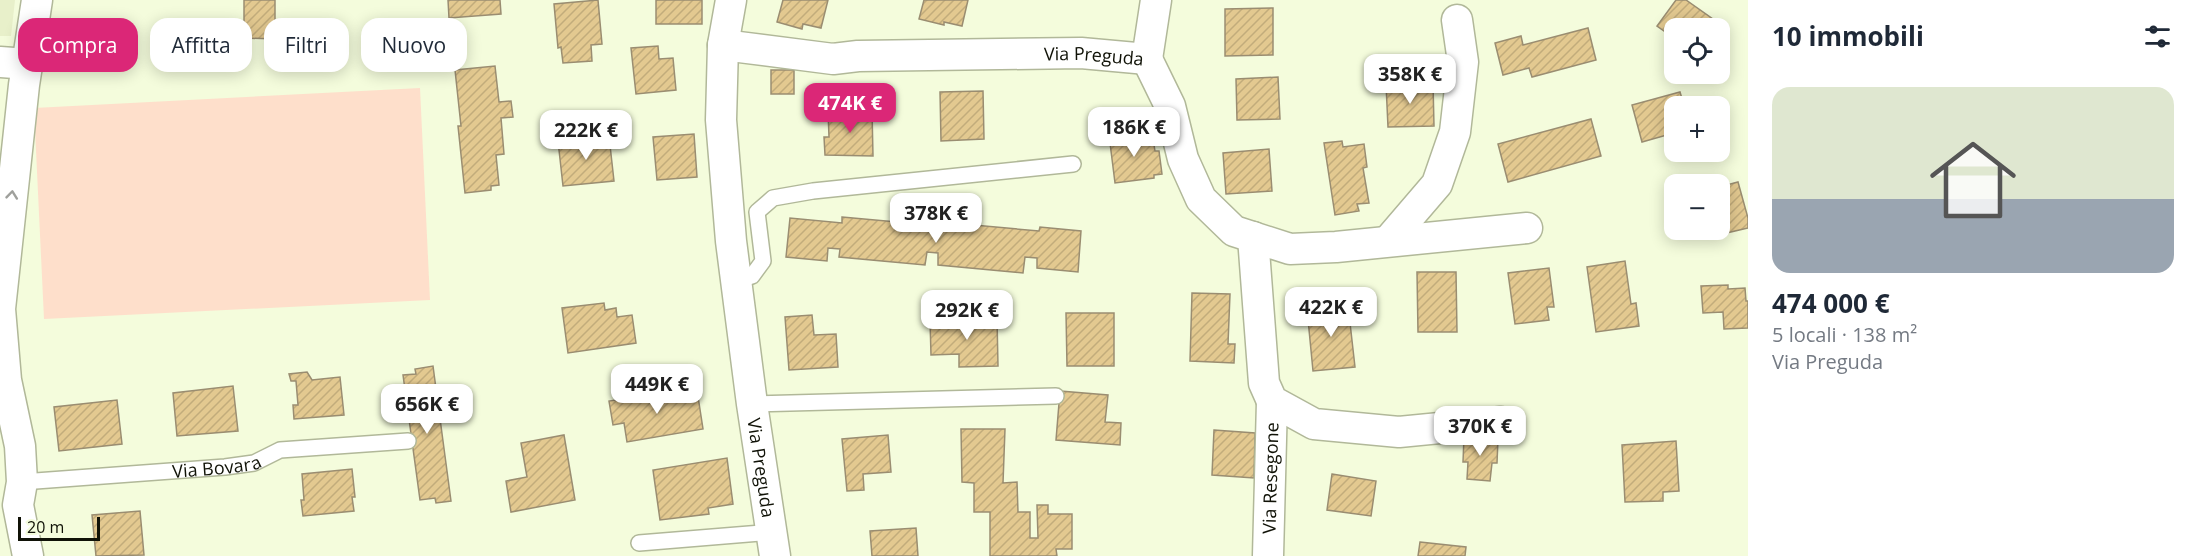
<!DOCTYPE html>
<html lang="it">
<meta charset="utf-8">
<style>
:root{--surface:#fff;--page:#f6f6f7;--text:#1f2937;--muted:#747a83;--line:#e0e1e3;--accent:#db2777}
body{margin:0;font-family:"Open Sans",sans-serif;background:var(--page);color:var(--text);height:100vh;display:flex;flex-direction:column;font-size:22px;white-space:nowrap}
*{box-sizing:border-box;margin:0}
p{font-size:20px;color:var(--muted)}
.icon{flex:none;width:33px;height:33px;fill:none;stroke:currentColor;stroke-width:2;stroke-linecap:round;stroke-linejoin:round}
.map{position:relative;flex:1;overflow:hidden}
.panel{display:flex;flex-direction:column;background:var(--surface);width:450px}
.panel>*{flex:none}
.top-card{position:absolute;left:18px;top:18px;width:570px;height:54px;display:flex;gap:12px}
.tools{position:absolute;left:1664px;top:18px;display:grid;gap:12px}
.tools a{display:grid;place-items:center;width:66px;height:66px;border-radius:12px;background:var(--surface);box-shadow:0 3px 15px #0003;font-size:30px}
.scale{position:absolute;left:18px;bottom:15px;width:82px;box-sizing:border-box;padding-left:6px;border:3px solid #101207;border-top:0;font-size:16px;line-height:21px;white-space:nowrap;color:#101207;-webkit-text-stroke:4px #f4fcdc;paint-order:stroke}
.price{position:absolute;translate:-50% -51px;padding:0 14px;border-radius:12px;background:#fff;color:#222;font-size:20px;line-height:39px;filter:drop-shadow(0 2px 3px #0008)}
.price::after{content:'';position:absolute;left:50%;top:36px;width:18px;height:14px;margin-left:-9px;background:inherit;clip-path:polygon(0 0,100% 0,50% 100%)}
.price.active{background:var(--accent);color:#fff}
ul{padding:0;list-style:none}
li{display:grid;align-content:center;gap:12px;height:318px;padding:0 24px}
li+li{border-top:2px solid var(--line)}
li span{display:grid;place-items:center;height:186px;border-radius:18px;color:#555}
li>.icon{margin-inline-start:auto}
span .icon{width:108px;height:108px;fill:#fffc;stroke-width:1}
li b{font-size:26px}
h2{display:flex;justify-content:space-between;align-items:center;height:72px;padding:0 24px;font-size:26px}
.tag{padding:0 21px;border-radius:18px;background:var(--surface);box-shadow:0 3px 15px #0003;font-size:21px;line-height:54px}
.tag.active{background:var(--accent);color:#fff}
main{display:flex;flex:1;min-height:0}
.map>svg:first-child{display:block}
</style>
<main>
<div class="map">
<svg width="1748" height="556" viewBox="0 0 1748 556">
<defs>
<pattern id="building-hatch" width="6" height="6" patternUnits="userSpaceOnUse" patternTransform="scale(1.5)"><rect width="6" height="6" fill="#e3c990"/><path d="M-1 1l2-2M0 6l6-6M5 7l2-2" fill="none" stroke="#c2ac7b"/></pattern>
</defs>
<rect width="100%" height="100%" fill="#f4fcdc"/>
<!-- built -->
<path fill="#e8f0ca" d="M0,0H15L11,36H0Z"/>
<!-- green -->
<path fill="#fedfcb" d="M420,88L430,300L44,319L34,108Z"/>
<!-- building -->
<g fill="url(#building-hatch)" stroke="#9a8d71" stroke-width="1.5">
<path d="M244,0H275V39L244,38Z"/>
<path d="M448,0H500L501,14L449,18Z"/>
<path d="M598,0L602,44L591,45L592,61L563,63L561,47L558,48L554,4Z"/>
<rect x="656" y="0" width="46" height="24"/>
<path d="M783,0H828L821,28L803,24L802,29L777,22Z"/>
<path d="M924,0H968L962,26L944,22V25L919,19Z"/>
<path d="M1676,0H1686L1727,29L1719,40V28H1674V38L1657,26Z"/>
<path d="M1273,8V55L1225,56V9Z"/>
<path d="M1588,28L1596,60L1532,77L1529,68L1503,75L1495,43L1521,36L1523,45Z"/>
<path d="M658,46L659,59L673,58L676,90L636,94L631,48Z"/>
<path d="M495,66L499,102L511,101L513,117L501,118L504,154L496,155L499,185L491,186V190L465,193L458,126H461L455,70Z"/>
<rect x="771" y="70" width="23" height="24"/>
<path d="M1278,77L1280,119L1237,120L1236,79Z"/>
<path d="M1433,83L1434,126L1388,127L1386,84Z"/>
<path d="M983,91L984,139L941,141L940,92Z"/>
<path d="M1680,92L1683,102L1691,100L1693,106H1674V133L1642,142L1632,105Z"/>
<path d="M872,110L873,156L825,155L824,137H829L828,111Z"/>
<path d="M1591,119L1601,156L1508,182L1498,144Z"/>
<path d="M1124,133V137L1152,133L1155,151H1159L1162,174L1154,175V178L1115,183L1109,135Z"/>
<path d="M694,134L697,177L657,180L653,137Z"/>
<path d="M609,136L614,181L563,186L558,141Z"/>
<path d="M1342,141L1343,147L1364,144L1367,167L1363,168L1369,203L1357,204L1359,211L1335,215L1324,143Z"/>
<path d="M1269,149L1272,191L1226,194L1223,153Z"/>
<path d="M1738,182L1748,218V228L1722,234L1721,231L1704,236L1703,230H1719V187Z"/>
<path d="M842,217L941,226V222L1039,231L1040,227L1081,231L1078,272L1037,268V258L1025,257L1023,273L938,265V253L927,252L925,265L839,257L840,249L828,248L827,261L786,257L790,218L842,223Z"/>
<path d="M1625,261L1631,304L1636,303L1639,326L1596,332L1587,267Z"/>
<path d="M1549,268L1554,307H1547L1549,320L1515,324L1508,273Z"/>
<path d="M1417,272H1456L1457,332H1418Z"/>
<path d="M1728,285V289L1745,288L1746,301H1748V328L1724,329L1723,312L1703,313L1701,286Z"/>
<path d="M1192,293L1230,294L1228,344H1235L1234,363L1190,361Z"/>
<path d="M604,303L605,310L616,308L617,317L632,315L636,343L568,353L562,308Z"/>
<path d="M1348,305L1355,367L1313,371L1307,309Z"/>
<path d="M1066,313H1114V366H1067Z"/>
<path d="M812,315L814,335L836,334L838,367L789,370L785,317Z"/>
<path d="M997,318L998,366L959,367V354L931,355L930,320Z"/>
<path d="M433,366L451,501L436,503L435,498L420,500L403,375L416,374L415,369Z"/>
<path d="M307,372L312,380L340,377L344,415L294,419L293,405H298L296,381H291L289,374Z"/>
<path d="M233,386L238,431L177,436L173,393Z"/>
<path d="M697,390L703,429L627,442L624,423L613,425L609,401L665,392L666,395Z"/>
<path d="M1060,391L1108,395L1105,422L1121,423L1120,445L1056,440Z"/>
<path d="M117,400L122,444L59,451L54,407Z"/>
<path d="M961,429H1005L1003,483L1017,482L1018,512H1030V538H1038L1037,505H1048V514H1072V549H1056L1057,556H990V512H974V483L962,482Z"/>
<path d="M1214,430L1255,433L1254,478L1212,475Z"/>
<path d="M564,435L575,500L511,512L506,481L527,477L521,443Z"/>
<path d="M888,435L891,472L863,474L864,490L847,491L842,439Z"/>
<path d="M1464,437L1498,439L1497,463H1492L1490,481L1467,479L1468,462H1463Z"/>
<path d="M1676,441L1679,491L1663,492V501L1625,502L1622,445Z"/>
<path d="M727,458L733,504L708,508L709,514L660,520L653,470Z"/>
<path d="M352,469L355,497H352L354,511L303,516L301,500H304L302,474Z"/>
<path d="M1332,474L1376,481L1371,516L1327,510Z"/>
<path d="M140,511L144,555L96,556L92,515Z"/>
<path d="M916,528L918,556H872L870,531Z"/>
<path d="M1420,542L1466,547L1465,556H1418Z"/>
</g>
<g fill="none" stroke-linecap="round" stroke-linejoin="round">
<!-- lane casing -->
<g stroke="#b1b899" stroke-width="18">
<g id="lane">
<path d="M737,281L752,276L763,261L757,212L773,198L813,191L1073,164"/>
<path d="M752,404L1056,396"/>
<path id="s1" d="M22,482L225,467L254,463L280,450L408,441"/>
<path d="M639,543L772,532"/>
</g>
</g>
<!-- street casing -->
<g stroke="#b1b899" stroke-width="33">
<g id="street">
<path id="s2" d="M731,0L723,45L721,120L731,241L752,404L775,556"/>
<path id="s3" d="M723,45L833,59L858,56L1081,53L1147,59"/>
<path d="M1147,59L1170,106L1183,159L1201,199L1234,231L1290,249L1336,247L1527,228"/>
<path d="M1147,59L1156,0"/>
<path d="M0,62L28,64"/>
<path d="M1253,237L1264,383L1272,401L1314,424L1399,432L1501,422"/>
<path d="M1389,240L1437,184L1455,132L1463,62L1457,20"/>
<path d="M28,556L18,505L22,482L20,446L6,380L0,309L24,85L37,0"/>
<path id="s4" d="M1268,556L1272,401"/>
</g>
</g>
<!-- lane -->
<use href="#lane" stroke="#fff" stroke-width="15"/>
<!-- street -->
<use href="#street" stroke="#fff" stroke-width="30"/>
</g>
<!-- one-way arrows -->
<defs><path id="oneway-chevron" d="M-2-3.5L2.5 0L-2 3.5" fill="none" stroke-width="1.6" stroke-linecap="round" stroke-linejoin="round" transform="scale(1.5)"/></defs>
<use stroke="#9fa09c" href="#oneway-chevron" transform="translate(12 195) rotate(-84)"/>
<g text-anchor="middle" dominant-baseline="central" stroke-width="5" stroke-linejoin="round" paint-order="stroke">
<!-- street labels -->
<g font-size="18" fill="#101207" stroke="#f4fcdc">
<text stroke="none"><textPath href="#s3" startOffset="372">Via Preguda</textPath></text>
<text stroke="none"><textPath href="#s1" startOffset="195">Via Bovara</textPath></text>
<text stroke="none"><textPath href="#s2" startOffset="471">Via Preguda</textPath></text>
<text stroke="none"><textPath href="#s4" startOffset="78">Via Resegone</textPath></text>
</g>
</g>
</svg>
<div class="tools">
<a><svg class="icon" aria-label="locate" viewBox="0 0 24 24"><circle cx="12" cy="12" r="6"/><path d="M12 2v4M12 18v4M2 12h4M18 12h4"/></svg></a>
<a>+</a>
<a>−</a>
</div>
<div class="scale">20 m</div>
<b class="price" style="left:1410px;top:105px">358K €</b>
<b class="price active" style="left:850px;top:134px">474K €</b>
<b class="price" style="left:1134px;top:158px">186K €</b>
<b class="price" style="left:586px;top:161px">222K €</b>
<b class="price" style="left:936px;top:244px">378K €</b>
<b class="price" style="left:1331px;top:338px">422K €</b>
<b class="price" style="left:967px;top:341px">292K €</b>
<b class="price" style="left:657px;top:415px">449K €</b>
<b class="price" style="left:427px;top:435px">656K €</b>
<b class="price" style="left:1480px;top:457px">370K €</b>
<div class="top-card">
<a class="tag active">Compra</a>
<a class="tag">Affitta</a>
<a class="tag">Filtri</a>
<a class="tag">Nuovo</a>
</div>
</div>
<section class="panel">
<h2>10 immobili<svg class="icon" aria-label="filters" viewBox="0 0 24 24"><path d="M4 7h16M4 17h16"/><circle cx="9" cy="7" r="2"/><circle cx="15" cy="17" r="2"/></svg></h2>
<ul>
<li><span style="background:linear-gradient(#dfe7d0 60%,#9aa5b1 0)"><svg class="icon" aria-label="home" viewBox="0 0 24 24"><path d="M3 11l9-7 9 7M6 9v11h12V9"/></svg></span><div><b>474 000 €</b><p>5 locali · 138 m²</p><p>Via Preguda</p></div></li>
</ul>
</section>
</main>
